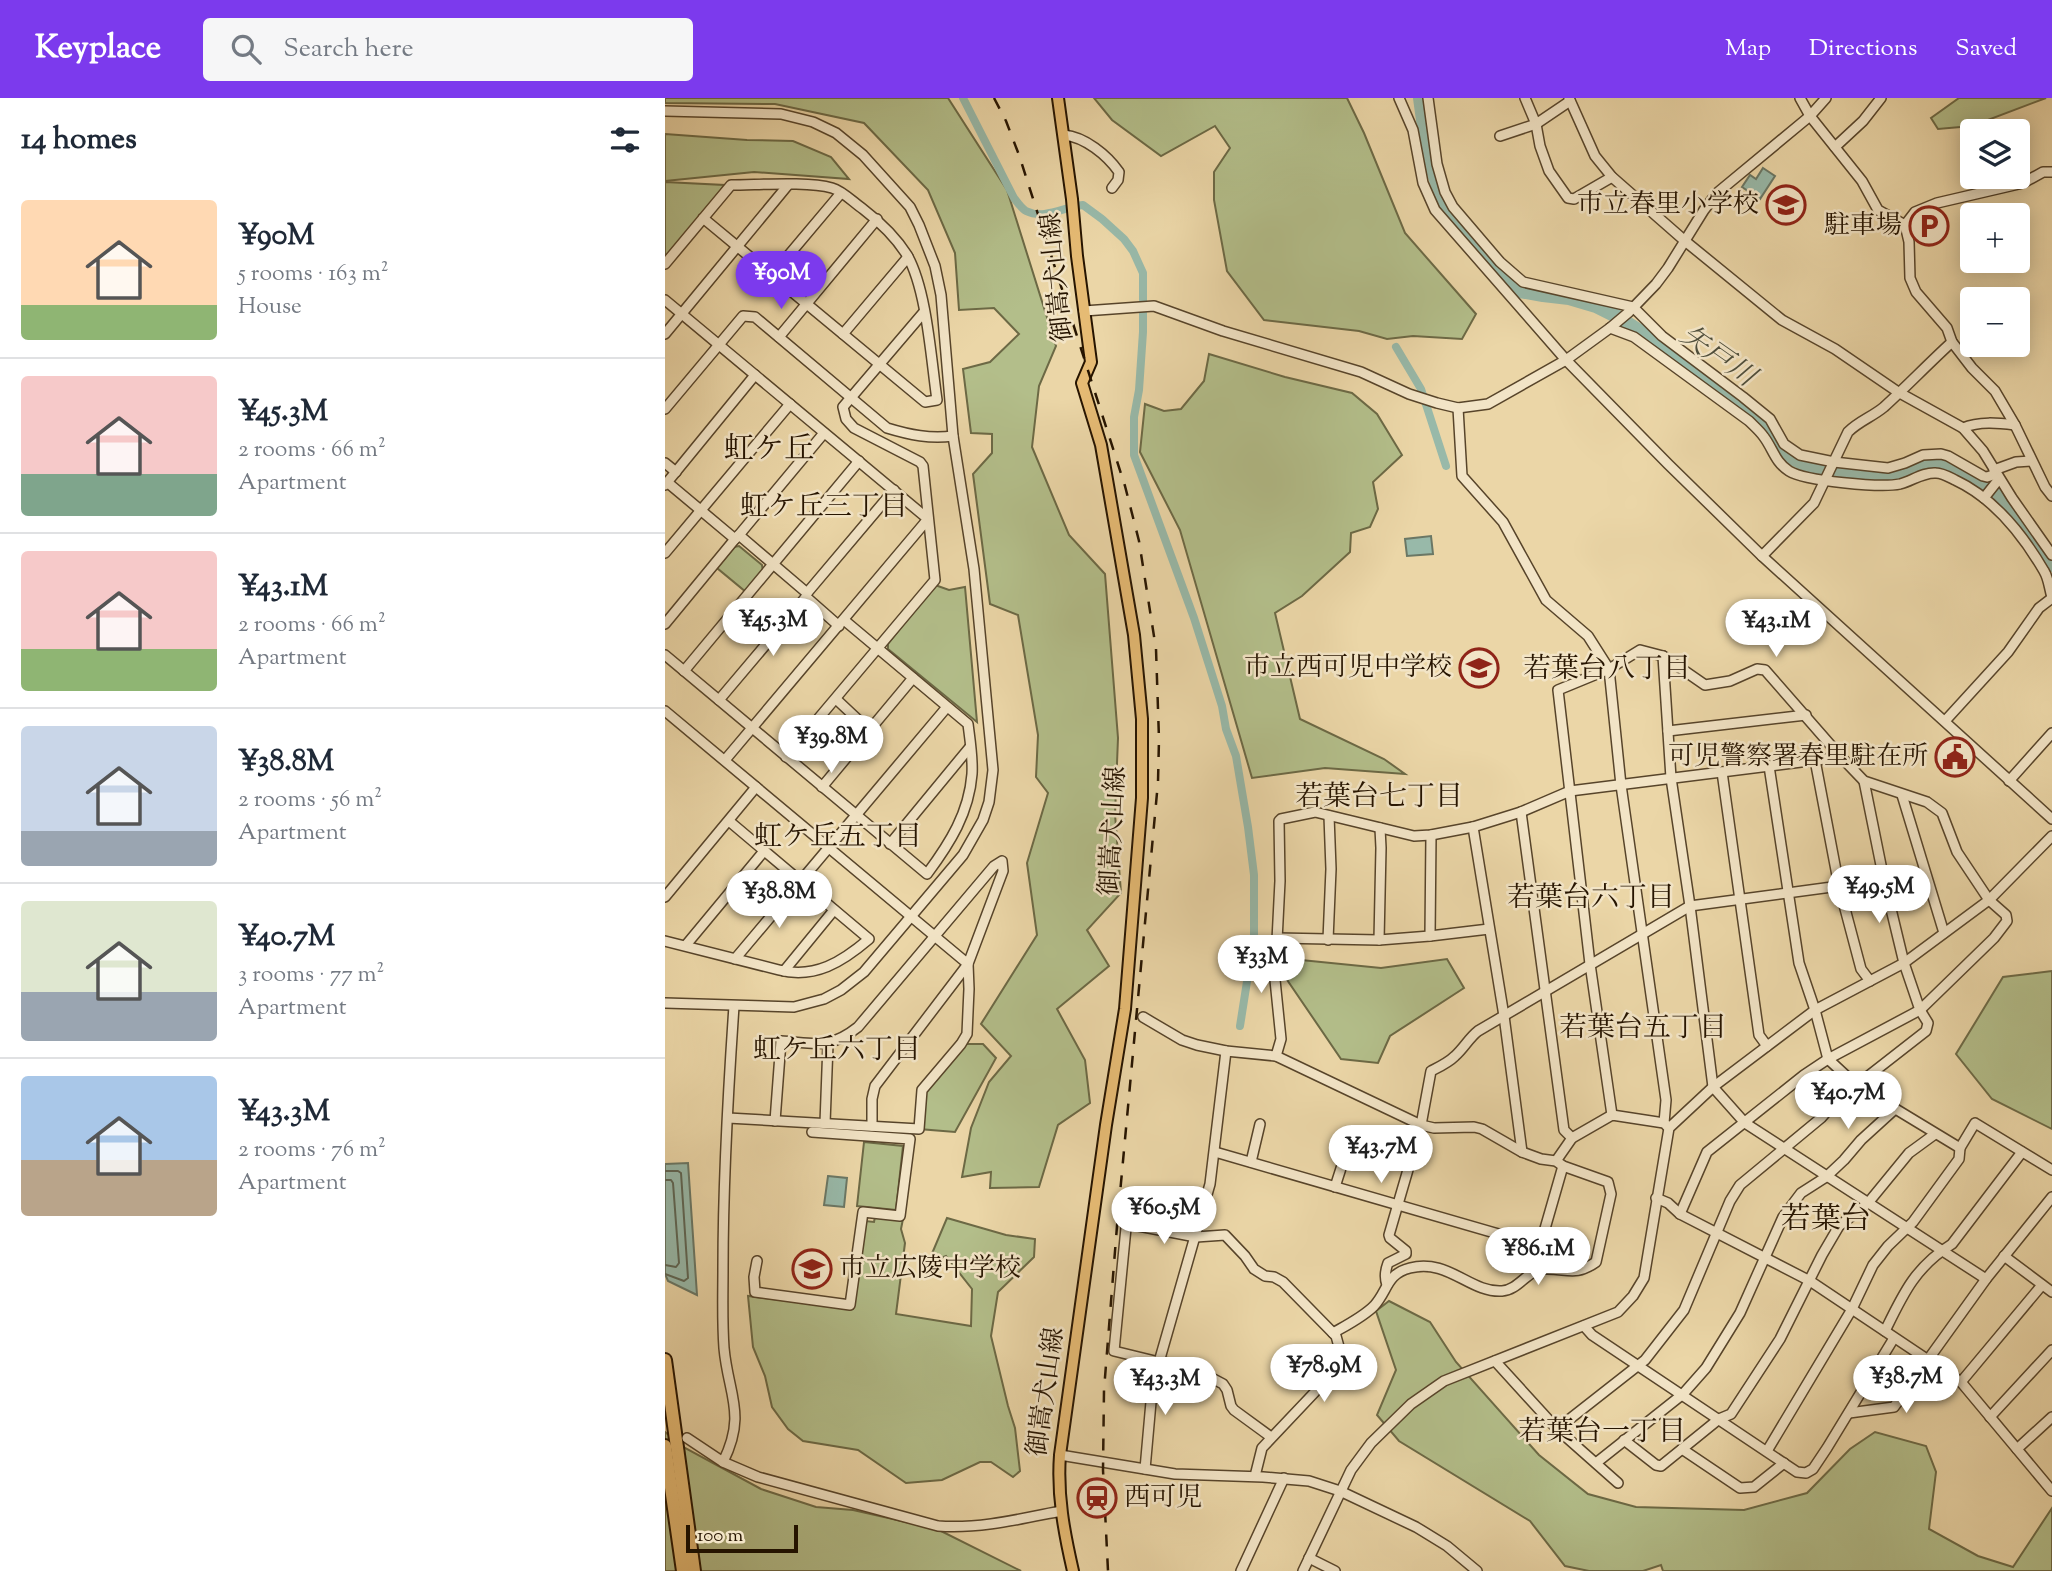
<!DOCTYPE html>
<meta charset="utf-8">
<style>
:root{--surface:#fff;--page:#f6f6f7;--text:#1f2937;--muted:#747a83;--line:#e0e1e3;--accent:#7c3aed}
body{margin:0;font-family:"Sorts Mill Goudy","Noto Serif JP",serif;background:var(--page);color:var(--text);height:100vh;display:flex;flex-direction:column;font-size:26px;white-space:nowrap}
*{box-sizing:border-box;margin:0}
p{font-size:23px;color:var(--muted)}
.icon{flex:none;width:38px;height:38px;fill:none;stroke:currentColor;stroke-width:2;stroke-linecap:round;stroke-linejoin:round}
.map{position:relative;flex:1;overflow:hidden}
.drawer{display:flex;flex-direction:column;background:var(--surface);width:665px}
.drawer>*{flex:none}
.controls{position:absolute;left:1295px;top:21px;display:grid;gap:14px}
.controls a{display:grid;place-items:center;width:70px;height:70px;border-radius:7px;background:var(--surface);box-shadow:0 4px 18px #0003;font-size:35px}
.scale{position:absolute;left:21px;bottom:18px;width:112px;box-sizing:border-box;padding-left:7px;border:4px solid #261400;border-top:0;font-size:19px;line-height:24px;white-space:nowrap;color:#261400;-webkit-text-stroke:5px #f2e4c6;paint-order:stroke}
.price{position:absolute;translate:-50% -60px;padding:0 16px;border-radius:24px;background:#fff;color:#222;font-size:23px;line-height:46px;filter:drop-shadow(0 2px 4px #0008)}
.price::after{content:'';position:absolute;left:50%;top:42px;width:21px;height:16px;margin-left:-10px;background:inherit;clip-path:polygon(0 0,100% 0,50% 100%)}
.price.on{background:var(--accent);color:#fff}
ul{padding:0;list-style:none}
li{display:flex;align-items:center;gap:21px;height:175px;padding:0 21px}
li+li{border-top:2px solid var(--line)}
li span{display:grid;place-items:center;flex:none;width:196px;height:140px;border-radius:7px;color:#555}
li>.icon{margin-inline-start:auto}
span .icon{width:84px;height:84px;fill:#fffc;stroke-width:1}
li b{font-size:30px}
h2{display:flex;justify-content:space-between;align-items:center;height:84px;padding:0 21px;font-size:30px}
header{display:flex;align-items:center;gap:42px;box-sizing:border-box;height:98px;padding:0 35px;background:var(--accent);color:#fff}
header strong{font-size:33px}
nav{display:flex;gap:38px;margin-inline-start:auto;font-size:24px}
.search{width:490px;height:63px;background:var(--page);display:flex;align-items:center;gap:18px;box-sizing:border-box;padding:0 24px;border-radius:7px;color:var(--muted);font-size:26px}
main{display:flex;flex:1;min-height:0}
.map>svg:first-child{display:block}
</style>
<header>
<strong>Keyplace</strong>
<div class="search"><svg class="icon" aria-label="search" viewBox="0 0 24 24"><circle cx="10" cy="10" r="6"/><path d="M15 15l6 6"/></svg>Search here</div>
<nav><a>Map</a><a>Directions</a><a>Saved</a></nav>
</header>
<main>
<section class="drawer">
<h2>14 homes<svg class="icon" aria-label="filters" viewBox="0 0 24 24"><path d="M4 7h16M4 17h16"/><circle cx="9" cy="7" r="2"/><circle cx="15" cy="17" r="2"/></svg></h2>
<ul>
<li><span style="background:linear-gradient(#ffd9b3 75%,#8fb573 0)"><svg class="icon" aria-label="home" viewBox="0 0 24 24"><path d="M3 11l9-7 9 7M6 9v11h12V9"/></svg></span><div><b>¥90M</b><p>5 rooms · 163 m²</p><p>House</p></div></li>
<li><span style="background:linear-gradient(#f6c9c9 70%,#7fa58c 0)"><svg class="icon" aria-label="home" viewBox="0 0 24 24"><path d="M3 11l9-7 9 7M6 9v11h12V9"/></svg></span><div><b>¥45.3M</b><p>2 rooms · 66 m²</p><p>Apartment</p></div></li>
<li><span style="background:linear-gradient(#f6c9c9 70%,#8fb573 0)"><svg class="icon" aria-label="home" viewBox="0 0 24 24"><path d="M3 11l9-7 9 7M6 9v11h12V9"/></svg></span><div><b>¥43.1M</b><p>2 rooms · 66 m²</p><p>Apartment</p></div></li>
<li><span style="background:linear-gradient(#c9d6e8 75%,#9aa5b1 0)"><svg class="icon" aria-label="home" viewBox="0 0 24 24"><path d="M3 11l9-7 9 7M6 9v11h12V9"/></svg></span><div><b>¥38.8M</b><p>2 rooms · 56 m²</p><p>Apartment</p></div></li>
<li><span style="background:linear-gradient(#dfe7d0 65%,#9aa5b1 0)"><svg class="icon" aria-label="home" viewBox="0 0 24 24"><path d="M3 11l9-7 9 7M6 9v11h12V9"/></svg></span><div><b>¥40.7M</b><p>3 rooms · 77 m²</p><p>Apartment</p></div></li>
<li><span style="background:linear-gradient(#a9c7e8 60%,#b9a48a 0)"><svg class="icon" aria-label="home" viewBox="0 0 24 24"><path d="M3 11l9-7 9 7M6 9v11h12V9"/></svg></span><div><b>¥43.3M</b><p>2 rooms · 76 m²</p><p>Apartment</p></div></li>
</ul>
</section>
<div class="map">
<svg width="1387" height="1473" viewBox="0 0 1387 1473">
<rect width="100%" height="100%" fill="#ebd6a7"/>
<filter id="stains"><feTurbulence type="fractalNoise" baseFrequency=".00286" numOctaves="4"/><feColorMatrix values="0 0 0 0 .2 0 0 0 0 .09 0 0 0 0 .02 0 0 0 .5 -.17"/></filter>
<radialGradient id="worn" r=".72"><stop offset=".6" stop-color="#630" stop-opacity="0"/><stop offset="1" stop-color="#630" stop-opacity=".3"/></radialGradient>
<!-- green -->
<g fill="#b3be8a" stroke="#6c6945" stroke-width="2">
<path d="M0,0H283L342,92L391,248L374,288L367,349L404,437L440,476L453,640L450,716L456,795L422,832L444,868L392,911L420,962L425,1005L393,1027L374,1089L325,1090L326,1074L297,1079L306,1030L324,984L346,958L316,926L372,837L362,765L383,695L371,679L373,637L353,517L325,506L308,376L327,355V336L306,335L298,271L325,264L354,236L329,210L294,212L290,155L263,92L199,25L110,6L0,5Z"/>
<path d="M429,0H682L699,35L740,135L811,216L797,241L748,238L722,241L694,233L599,222L562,173L549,102V74L565,50L550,28L496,58L447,22Z"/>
<path d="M1294,0H1381L1307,28L1273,31L1266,20Z"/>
<path d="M0,36L82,42L128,43L166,59L184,81L89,74L0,83Z"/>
<path d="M0,84L59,87L38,120L0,166Z"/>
<path d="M544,256L620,279L687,295L712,316L737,357L708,384L713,411L705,429L686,435L685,454L637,498L610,515L635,621L719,661L740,676L660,670L587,680L515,432L475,354L480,306L499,313L516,311L539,283Z"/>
<path d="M74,448L97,467L98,474L81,494L52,470L69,449Z"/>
<path d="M270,487L284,492L300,489L312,624L223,551V546Z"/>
<path d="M616,860L716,870L782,861L799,890L725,938L713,965L676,961L614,870Z"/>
<path d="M1387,873V1031L1327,1001L1291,956L1338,879Z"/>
<path d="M296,946H318L331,960L290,1034L254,1031L257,992Z"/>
<path d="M199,1044L238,1048L231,1112L192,1108Z"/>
<path d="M210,1119L238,1121L236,1131L240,1145L231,1216L306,1228L307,1191L281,1158L263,1165L282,1120L341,1137L370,1141L369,1159L333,1194L326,1238L343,1308L350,1330L355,1373L348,1379L326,1364H315L277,1382L241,1385L193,1352L138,1343L123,1331L107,1309L100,1278L88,1249L83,1198L188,1211L200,1123L209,1124Z"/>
<path d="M724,1203L765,1224L791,1264L874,1357L923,1396L971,1409L1079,1412L1142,1395L1185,1351L1210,1334L1261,1348L1271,1374L1264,1431L1313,1458L1348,1469L1387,1410V1473H998L996,1467L978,1473H924L900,1468L865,1423L734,1343L712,1317L731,1272L711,1213Z"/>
<path d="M0,1334L20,1350L96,1391L151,1409L188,1412L272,1431L356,1473H0Z"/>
</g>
<!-- water -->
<g fill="#98b9a9" stroke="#6a7765" stroke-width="2">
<path d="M1098,70L1110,78L1095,101L1077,89L1085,77L1091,81Z"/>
<path d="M766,438L768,456L742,458L740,441Z"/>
<path d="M23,1065L32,1197L3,1183L0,1176V1066Z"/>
<path d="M163,1078L182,1080L179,1109L159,1107Z"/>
</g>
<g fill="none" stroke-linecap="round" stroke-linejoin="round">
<!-- shore -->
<g stroke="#5f6654" stroke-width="2">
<path d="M0,1073H13L16,1075L23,1180L19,1183L0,1176"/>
<path d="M0,1082H6L8,1085L14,1165L11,1169L0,1167"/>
</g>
<!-- canal -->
<g stroke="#98b9a9" stroke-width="8">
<path d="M298,0L349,100C352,104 357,111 361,113C379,122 399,109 418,107L437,121L459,141L468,153L478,175V234L474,292L469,319V357L529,520L557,608L561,631L571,658L583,729L589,777V839L575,928"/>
<path d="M731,249L756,291L781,368"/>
</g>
<!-- river -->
<path stroke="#98b9a9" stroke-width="14" d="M755,0L763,59L777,99L786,119L824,158L849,192L878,197L904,200L931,208L951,218L990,243L1101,324L1113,345L1124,359L1150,371L1230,379L1268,364L1285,367L1330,392L1352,417L1387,467"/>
<!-- minor casing -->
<g stroke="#57442a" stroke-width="12">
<g id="minor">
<path d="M734,0L748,32L758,85L770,112L901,262L1003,366L1097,458L1387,721"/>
<path d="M763,0L772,66L780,94L788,109L835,164L858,184L968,209L997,238L1078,299L1105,321L1119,346L1135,357L1169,364L1223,370L1240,365L1258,357L1276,356L1283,358L1318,378L1322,379L1331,376"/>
<path d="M860,0L871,26L875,48L884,73L903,100L909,101L947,79"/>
<path d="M904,0L930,58L947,79L1020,143L1117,222L1170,251L1233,294L1298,330L1318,353L1347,400L1387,457"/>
<path d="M1135,0L1145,18L1197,83L1213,112L1240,127L1244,144L1245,180L1251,194L1282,230L1287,244L1307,270L1330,293L1350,327L1380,389L1387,398"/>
<path d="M0,13L116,16L148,24L171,35L198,57L245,109L254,127L270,168L276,197L288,338L309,471L328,672L324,704L318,722L298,757L199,874L176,892L159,901L129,909L0,905"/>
<path d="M399,37C420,39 442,57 454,74L453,82L447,90"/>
<path d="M835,38L871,26L905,3"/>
<path d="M1170,49L1198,23L1216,0"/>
<path d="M1240,127L1250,114L1272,105L1358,85L1378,74H1387"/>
<path d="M0,166L66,87C93,87 143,83 167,90C178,93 189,105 198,111C215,124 230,138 242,157C262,192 266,261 272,302L260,304L38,120"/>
<path d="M107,177L176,95"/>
<path d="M0,202L263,421"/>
<path d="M419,213L489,208L558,233L696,274L744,296L772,305L793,310L823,306L901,262L945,230L964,214L991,186L1003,170L1039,112L1052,95L1145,18L1161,0"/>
<path d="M945,230L969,239L1084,323C1089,328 1095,333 1099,339C1108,351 1110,364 1124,373C1140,383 1216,390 1235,386C1247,383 1258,374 1271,375C1277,375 1284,379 1290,382C1329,400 1358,437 1379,473C1384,481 1384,490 1387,499"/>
<path d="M0,236L123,87"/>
<path d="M178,236L243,159"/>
<path d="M114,239L212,121"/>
<path d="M793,310L797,378L838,424L881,502L923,538L944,571L956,687L1001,1002L999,1025"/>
<path d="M0,311L78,218L90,219L222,330C245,337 265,341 288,338"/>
<path d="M1298,330C1314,323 1333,325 1350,327"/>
<path d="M0,365L11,374"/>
<path d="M1329,372L1351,364L1366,363"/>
<path d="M2,384L70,441L74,437L142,495L141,499L174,528"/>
<path d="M0,387L90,277"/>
<path d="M1319,400L1334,381"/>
<path d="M74,437L159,335"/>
<path d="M0,455L125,306"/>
<path d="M1097,458L1149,405L1183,334C1194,323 1207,319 1219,309C1242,288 1264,265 1287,244"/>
<path d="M142,495L229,392"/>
<path d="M0,526L70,441"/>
<path d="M0,557L262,776C285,745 304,715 307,676C308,660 305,642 303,626L179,522"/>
<path d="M998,558L1006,680L1025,808L1048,989L1080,1025L1321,1181"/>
<path d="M19,573L194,363"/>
<path d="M171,601L204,632"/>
<path d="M54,602L141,499"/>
<path d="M0,613L303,866L304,891L302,936L296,946L257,992L254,1031L63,1020"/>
<path d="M1280,623L1343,554L1374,510L1387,500"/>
<path d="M1003,633L1141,617"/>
<path d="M121,659L270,482L258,368L255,364L189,330L181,321L178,309L259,214"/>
<path d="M60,662L263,421"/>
<path d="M1150,662L1174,788L1196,871L1205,883"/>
<path d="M1104,668L1134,865L1150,912L1163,961L1191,987L1295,1050"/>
<path d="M1057,674L1094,937L1102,948"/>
<path d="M1344,683L1387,635"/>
<path d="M157,689L248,580"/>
<path d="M1237,697L1279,835"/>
<path d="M856,714L899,1032L907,1040"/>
<path d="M808,729L839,918L857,1054"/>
<path d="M225,746L305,649"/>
<path d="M0,799L91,689"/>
<path d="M765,838L766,737"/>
<path d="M612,840L714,842L765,838L824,831"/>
<path d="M663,842L666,771L664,718"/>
<path d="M714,842L716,750L715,730"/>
<path d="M0,843L114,872C150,881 177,864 204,841L64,723"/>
<path d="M21,847L99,753"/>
<path d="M70,861L282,609"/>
<path d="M119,873L169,812"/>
<path d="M478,919L517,942L532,947L561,953L611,958L756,1027L769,1030L809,1029L817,1031L857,1054L876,1061L891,1063L898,1068L943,1084L946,1096L931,1164C910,1179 902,1170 879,1171C863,1171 854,1192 837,1193C805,1195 783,1160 745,1170C721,1176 723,1193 709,1208C698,1219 682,1227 668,1235"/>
<path d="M611,958L616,941L610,882L615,783L614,723L616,721L650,714L749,738L766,737L808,729L856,714L905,693L1176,659"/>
<path d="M947,1017L925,866L893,592L944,571L975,552L998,558L1040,587L1065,583L1092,571L1100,572L1176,659L1199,683L1262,704L1277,715L1292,754L1324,802L1341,817L1342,823L1329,840L1255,912L1163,961L1139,977L1042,1054L1015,1116"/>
<path d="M110,1023L116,943C150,945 164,952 193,929L329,768L337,763L338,773L335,781L303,866L210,988L207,1001V1028"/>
<path d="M160,1025L163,946"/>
<path d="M550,1054L875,1148L898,1068"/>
<path d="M891,1063L907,1040L947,1017L999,1025L1002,1028"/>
<path d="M586,1064L595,1026"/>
<path d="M670,1089L678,1064"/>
<path d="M991,1100L1003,1105L1015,1116L1145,1183L1296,1284L1387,1393"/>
<path d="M1339,1158L1387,1194"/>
<path d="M92,1163L89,1179L90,1194L185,1207L198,1114L235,1118L245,1041L147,1034"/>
<path d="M722,1187C719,1179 720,1173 723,1165L741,1156V1153L725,1140L724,1137L756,1027L766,973C774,969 783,965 790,958C799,950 804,940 813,933L1025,808L1219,782"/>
<path d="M919,1228L927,1237L1132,1374L1141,1375L1148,1371L1162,1350L1229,1240"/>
<path d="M1220,1233C1238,1196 1250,1169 1287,1146L1357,1054"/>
<path d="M830,1263L892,1331L953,1385"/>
<path d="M1296,1284L1377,1187"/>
<path d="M1184,1315L1229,1309L1321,1181L1387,1099"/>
<path d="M1325,1319L1387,1252"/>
<path d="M892,1331L980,1262L1019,1212L1065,1103L1075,1087L1156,1020L1170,1004L1261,933L1263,925L1255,912L1239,865L1219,782L1199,683"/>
<path d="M22,1340L58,1364L93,1379L273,1428C315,1431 355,1421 396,1413"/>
<path d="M959,1342L991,1367L996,1368L1054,1321L1066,1316L1115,1241L1157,1157L1174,1128L1203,1105L1244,1055L1270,1036"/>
<path d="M1017,1351L1075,1390L1089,1389L1119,1365"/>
<path d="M1352,1351L1387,1319"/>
<path d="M1102,1353L1187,1211L1208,1167L1223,1148L1248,1124L1294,1061L1295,1050L1310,1025L1387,1072"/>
<path d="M395,1357L510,1376L598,1379L644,1383L675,1393L751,1429L782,1448L812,1473"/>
<path d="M58,1364C82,1316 63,1296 59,1250C57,1223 58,1196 58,1170C58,1082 63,995 69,908"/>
<path d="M931,1365L1018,1296L1041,1270L1075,1215L1118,1119L1136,1095L1161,1079L1179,1062L1196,1042L1230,1011"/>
<path d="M480,1371L486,1304L494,1264L545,1086L561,953"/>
<path d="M590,1378L597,1350L649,1295L675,1263L676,1256L671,1238L618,1184L609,1179L600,1178L589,1171L580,1158L560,1137L531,1139L463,1126L461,1130L449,1253L494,1264L522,1267L558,1286L562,1292L566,1308L569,1312L606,1339"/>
<path d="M644,1460L670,1473"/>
<path d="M576,1473L619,1380"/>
<path d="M638,1473L686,1372L706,1345L746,1306L779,1283L953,1214L968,1198L979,1180L1004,1030L1048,989L1150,912L1239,865L1324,802L1387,738"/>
</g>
</g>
<!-- major casing -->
<g stroke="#261400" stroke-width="14">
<path id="major" d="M393,0L407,101L412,158L426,264L417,285L436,347L469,537L477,621V700L460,911L441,1027L395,1357C392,1397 399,1434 408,1473"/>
</g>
<!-- highway casing -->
<g stroke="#261400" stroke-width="16">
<g id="highway">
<path d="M0,1262L29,1473"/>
<path d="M0,1348L18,1473"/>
</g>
</g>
<!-- minor -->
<use href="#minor" stroke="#f2e4c6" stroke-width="9"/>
<!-- major -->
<use href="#major" stroke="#e6bb74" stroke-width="10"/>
<!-- highway -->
<use href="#highway" stroke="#e6bb74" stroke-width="12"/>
<!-- rail -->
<path stroke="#261400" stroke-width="2.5" stroke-dasharray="12 12" stroke-linecap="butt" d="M329,0L341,23L354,57L460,388L474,443L491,551L494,641L493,684L452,1128L439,1292L438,1372L443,1473"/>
</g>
<!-- icons -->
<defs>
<g id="school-ring" transform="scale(2.0125)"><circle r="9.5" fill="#f2e4c6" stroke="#8f2418" stroke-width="1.5"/><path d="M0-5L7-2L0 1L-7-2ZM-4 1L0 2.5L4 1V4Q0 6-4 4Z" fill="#8f2418"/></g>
<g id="parking-ring" transform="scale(2.0125)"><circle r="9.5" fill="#f2e4c6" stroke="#8f2418" stroke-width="1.5"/><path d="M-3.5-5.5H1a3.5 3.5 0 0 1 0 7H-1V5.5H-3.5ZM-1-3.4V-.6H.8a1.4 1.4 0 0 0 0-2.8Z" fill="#8f2418"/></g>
<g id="civic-ring" transform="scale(2.0125)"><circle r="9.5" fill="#f2e4c6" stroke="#8f2418" stroke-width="1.5"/><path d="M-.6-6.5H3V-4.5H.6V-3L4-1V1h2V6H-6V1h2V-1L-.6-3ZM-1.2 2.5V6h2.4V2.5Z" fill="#8f2418"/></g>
<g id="station-ring" transform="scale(2.0125)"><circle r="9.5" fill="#f2e4c6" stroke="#8f2418" stroke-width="1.5"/><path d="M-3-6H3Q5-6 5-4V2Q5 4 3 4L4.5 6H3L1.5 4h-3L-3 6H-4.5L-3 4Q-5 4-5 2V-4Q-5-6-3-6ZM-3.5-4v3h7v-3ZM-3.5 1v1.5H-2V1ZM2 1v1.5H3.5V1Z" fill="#8f2418"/></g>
</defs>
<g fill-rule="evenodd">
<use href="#school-ring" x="1121" y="107"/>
<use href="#parking-ring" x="1264" y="128"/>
<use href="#school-ring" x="814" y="570"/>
<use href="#civic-ring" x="1290" y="659"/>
<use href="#school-ring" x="147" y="1171"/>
<use href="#station-ring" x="432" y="1400"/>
</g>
<g text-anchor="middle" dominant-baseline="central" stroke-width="5" stroke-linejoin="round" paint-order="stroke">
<!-- poi labels -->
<g font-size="26" fill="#261400" stroke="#f2e4c6" text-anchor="end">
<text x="1094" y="107">市立春里小学校</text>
<text x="1237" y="128">駐車場</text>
<text x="787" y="570">市立西可児中学校</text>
<text x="1263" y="659">可児警察署春里駐在所</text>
<text x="174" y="1171" text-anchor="start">市立広陵中学校</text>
<text x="459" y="1400" text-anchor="start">西可児</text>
</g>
<!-- street labels -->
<g font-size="26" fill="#261400" stroke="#f2e4c6">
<text transform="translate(393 179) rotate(-96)">御嵩犬山線</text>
<text transform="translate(449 733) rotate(-87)">御嵩犬山線</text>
<text transform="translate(382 1294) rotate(-82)">御嵩犬山線</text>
</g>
<!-- water labels -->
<g font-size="28" font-style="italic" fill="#4e4e3b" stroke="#f2e4c6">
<text transform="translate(1052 259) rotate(35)">矢戸川</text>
</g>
<!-- neighbourhood labels -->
<g font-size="28" fill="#261400" stroke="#f2e4c6">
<text x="159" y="410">虹ケ丘三丁目</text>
<text x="942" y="572">若葉台八丁目</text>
<text x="714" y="700">若葉台七丁目</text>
<text x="173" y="740">虹ケ丘五丁目</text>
<text x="926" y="801">若葉台六丁目</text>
<text x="978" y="931">若葉台五丁目</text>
<text x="172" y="953">虹ケ丘六丁目</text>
<text x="937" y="1335">若葉台一丁目</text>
</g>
<!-- quarter labels -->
<g font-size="30" fill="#261400" stroke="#f2e4c6">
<text x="104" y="352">虹ケ丘</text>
<text x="1161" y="1122">若葉台</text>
</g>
</g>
<rect width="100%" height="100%" filter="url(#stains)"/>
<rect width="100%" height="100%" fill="url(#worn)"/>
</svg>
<div class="controls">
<a><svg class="icon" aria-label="layers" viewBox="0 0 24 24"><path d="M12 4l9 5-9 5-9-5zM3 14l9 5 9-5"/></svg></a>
<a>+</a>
<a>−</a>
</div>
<div class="scale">100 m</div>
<b class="price on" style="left:116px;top:213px">¥90M</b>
<b class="price" style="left:108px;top:560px">¥45.3M</b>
<b class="price" style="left:1111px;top:561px">¥43.1M</b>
<b class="price" style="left:166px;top:677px">¥39.8M</b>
<b class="price" style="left:1214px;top:827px">¥49.5M</b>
<b class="price" style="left:114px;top:832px">¥38.8M</b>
<b class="price" style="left:596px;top:897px">¥33M</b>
<b class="price" style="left:1183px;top:1033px">¥40.7M</b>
<b class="price" style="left:716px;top:1087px">¥43.7M</b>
<b class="price" style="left:499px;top:1148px">¥60.5M</b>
<b class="price" style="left:873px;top:1189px">¥86.1M</b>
<b class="price" style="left:659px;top:1306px">¥78.9M</b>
<b class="price" style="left:1241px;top:1317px">¥38.7M</b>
<b class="price" style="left:500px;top:1319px">¥43.3M</b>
</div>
</main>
